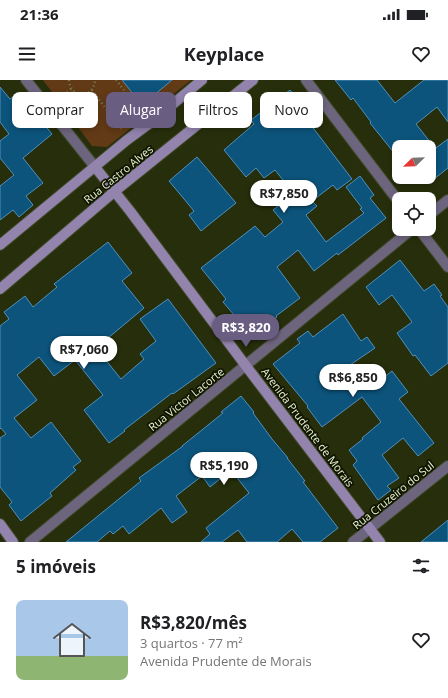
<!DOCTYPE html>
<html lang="pt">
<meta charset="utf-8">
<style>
:root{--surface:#fff;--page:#f6f6f6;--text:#202124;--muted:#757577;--accent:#695d81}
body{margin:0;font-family:"Open Sans",sans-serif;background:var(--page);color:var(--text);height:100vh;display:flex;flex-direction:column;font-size:15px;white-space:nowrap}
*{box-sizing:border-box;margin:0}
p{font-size:13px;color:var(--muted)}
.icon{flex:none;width:22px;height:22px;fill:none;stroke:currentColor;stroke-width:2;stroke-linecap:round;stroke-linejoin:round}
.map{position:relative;height:462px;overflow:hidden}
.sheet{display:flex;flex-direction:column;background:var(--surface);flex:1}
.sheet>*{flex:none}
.top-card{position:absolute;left:12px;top:12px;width:424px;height:36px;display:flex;gap:8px}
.needle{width:26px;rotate:247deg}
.buttons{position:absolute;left:392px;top:60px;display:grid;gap:8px}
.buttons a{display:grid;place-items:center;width:44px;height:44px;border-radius:8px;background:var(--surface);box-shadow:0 2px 6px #0003;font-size:20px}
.price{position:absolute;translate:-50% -34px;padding:0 9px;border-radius:14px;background:#fff;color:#222;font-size:13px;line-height:26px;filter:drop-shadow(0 1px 2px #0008)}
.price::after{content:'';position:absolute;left:50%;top:24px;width:12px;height:9px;margin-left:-6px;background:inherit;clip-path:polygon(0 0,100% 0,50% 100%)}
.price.selected{background:var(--accent);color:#fff}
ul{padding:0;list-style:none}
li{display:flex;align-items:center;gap:12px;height:100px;padding:0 16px}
li span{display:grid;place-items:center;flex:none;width:112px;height:80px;border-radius:8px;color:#555}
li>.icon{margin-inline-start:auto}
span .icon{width:48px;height:48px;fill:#fffc;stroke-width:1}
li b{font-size:17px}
h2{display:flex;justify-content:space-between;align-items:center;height:48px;padding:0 16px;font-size:17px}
.tag{padding:0 14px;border-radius:8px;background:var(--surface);box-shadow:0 2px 6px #0003;font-size:14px;line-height:36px}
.tag.selected{background:var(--accent);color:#fff}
.status{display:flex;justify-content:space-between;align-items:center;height:28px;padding:0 20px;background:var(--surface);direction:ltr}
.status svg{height:11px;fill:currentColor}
header{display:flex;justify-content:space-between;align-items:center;height:52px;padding:0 16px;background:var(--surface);font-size:18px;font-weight:700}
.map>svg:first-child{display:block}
</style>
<div class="status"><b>21:36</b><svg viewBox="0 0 49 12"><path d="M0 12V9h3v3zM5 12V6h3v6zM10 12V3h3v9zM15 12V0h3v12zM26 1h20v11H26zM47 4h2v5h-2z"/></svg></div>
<header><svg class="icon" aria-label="menu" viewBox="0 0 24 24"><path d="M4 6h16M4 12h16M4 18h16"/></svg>Keyplace<svg class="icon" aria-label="heart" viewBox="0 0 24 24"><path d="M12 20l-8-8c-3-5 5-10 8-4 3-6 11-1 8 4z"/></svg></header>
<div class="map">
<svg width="448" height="462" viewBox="0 0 448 462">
<rect width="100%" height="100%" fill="#262e0b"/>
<!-- green -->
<path fill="#623a15" d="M43,0H191L107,67L92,66Z"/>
<!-- building -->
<g fill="#0c547c" stroke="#5190bc">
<path d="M122,0H172L142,25Z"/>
<path d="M335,0H377L395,23L424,0H448V42L437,27L416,44L434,67H400L399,65V79L370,43L371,42L353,18L351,20Z"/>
<path d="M0,7L10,19L13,17L30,37L35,33L52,54L23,78L43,103L26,116L33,125L19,137L13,130L0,140V106L14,95L0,78V61L9,54L0,42Z"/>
<path d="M290,10L304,29L301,32L352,99L337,110L333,105L312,121L317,126L306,135L326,162L364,133L360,129L362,128L346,107L360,96L374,115L370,118L386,138L338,175L337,173L314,191L298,170L277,187L300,218L276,236L277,237L253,257L223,222L226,219L201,188L255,146L265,157L283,142L273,130L294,114L275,90L264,98L256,88L246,97L224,70L254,44L251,40Z"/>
<path d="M448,59V88L429,103V73Z"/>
<path d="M197,77L236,123L201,151L189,135L194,131L169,101Z"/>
<path d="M108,162L132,193L122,201L144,228L96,268L121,299L144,279L140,274L156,261L140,239L168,219L216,283L173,314L172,313L124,350L125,351L109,363L84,330L103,315L75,280L54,296L39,277L17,295L37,320L14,338L31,358L51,342L81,381L73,387L76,390L50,413L52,416L21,441L9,425L12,422L0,407V358L6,354L1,348L0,349V246L9,239L4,232L25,216L33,227L57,207L54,204Z"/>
<path d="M400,180L424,211L434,204L442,215L440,216L448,227V283L431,296L415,275L413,276L397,253L412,242L392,215L379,225L366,207Z"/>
<path d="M343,234L361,261L367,257L375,268L350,285L369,309L392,291L408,312L399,319L434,363L418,376L403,358L382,375L399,398L387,406L391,410L378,420L353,385L357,381L349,370L363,359L362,358L381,342L362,317L322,347L307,327L308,326L273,284L300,263L297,259L308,251L313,257Z"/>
<path d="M241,316L254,332L253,333L272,359L288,378H287L305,401L303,402L338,448L320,462H303L292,449L277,462H247L238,450L222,462H201L210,454L206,448L249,413L231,390L210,407L202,396L176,416L187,432L172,443L161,428L129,454L123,446L113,454L110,451L97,462H66L141,401L139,398L183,366H182L223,333L221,332Z"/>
<path d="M448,440V462H421Z"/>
</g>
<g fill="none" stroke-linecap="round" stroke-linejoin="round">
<!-- street casing -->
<g stroke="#414927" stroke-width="12">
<g id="street">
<path d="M26,0L95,87"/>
<path d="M306,0L399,122"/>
<path d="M429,135L448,120"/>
<path d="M419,149L448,187"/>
<path d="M30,462L412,149"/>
<path d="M353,462L448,386"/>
</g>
</g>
<!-- secondary casing -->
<g stroke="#414927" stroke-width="12">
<g id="secondary">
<path d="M95,87L130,131L246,286L380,462"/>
<path d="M0,165L127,60L150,43L202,0"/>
<path d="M0,209L115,111L253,0"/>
<path d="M0,444L13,462"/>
</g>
</g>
<!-- path -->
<g stroke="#757e5b" stroke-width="2.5" stroke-dasharray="1 3" stroke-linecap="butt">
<path d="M69,0C70,19 94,19 95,0"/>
<path d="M116,0L142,33"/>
<path d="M92,10L121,49"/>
<path d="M58,20L71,9"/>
</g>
<!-- street -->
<use href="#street" stroke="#6d647e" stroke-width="10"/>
<!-- secondary -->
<use href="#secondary" stroke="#9384ae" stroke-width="10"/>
</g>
<g text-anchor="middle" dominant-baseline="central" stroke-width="3.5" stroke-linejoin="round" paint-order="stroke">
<!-- street labels -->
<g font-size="11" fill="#e8f2d0" stroke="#101500">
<text transform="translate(118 94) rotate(-39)">Rua Castro Alves</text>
<text transform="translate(186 319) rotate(-39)">Rua Victor Lacorte</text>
<text transform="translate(308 347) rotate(53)">Avenida Prudente de Morais</text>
<text transform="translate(393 415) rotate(-39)">Rua Cruzeiro do Sul</text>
</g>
</g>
</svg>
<div class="buttons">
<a><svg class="needle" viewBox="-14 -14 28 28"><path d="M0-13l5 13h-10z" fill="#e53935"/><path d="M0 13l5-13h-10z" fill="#757577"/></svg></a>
<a><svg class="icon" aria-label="locate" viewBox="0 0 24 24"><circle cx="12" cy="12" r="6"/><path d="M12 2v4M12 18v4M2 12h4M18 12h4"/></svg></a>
</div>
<b class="price" style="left:284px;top:134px">R$7,850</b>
<b class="price selected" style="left:246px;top:268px">R$3,820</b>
<b class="price" style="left:84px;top:290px">R$7,060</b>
<b class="price" style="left:353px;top:318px">R$6,850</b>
<b class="price" style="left:224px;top:406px">R$5,190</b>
<div class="top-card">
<a class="tag">Comprar</a>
<a class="tag selected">Alugar</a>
<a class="tag">Filtros</a>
<a class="tag">Novo</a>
</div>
</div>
<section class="sheet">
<h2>5 imóveis<svg class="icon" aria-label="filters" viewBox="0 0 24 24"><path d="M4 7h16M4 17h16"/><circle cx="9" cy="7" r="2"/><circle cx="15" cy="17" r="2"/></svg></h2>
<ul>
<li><span style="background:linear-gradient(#a9c7e8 70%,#8fb573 0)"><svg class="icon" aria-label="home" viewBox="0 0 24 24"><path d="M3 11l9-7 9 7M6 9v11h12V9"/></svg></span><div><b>R$3,820/mês</b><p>3 quartos · 77 m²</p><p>Avenida Prudente de Morais</p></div><svg class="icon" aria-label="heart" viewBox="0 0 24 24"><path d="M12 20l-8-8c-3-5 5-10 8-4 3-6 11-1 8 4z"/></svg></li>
</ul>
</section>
